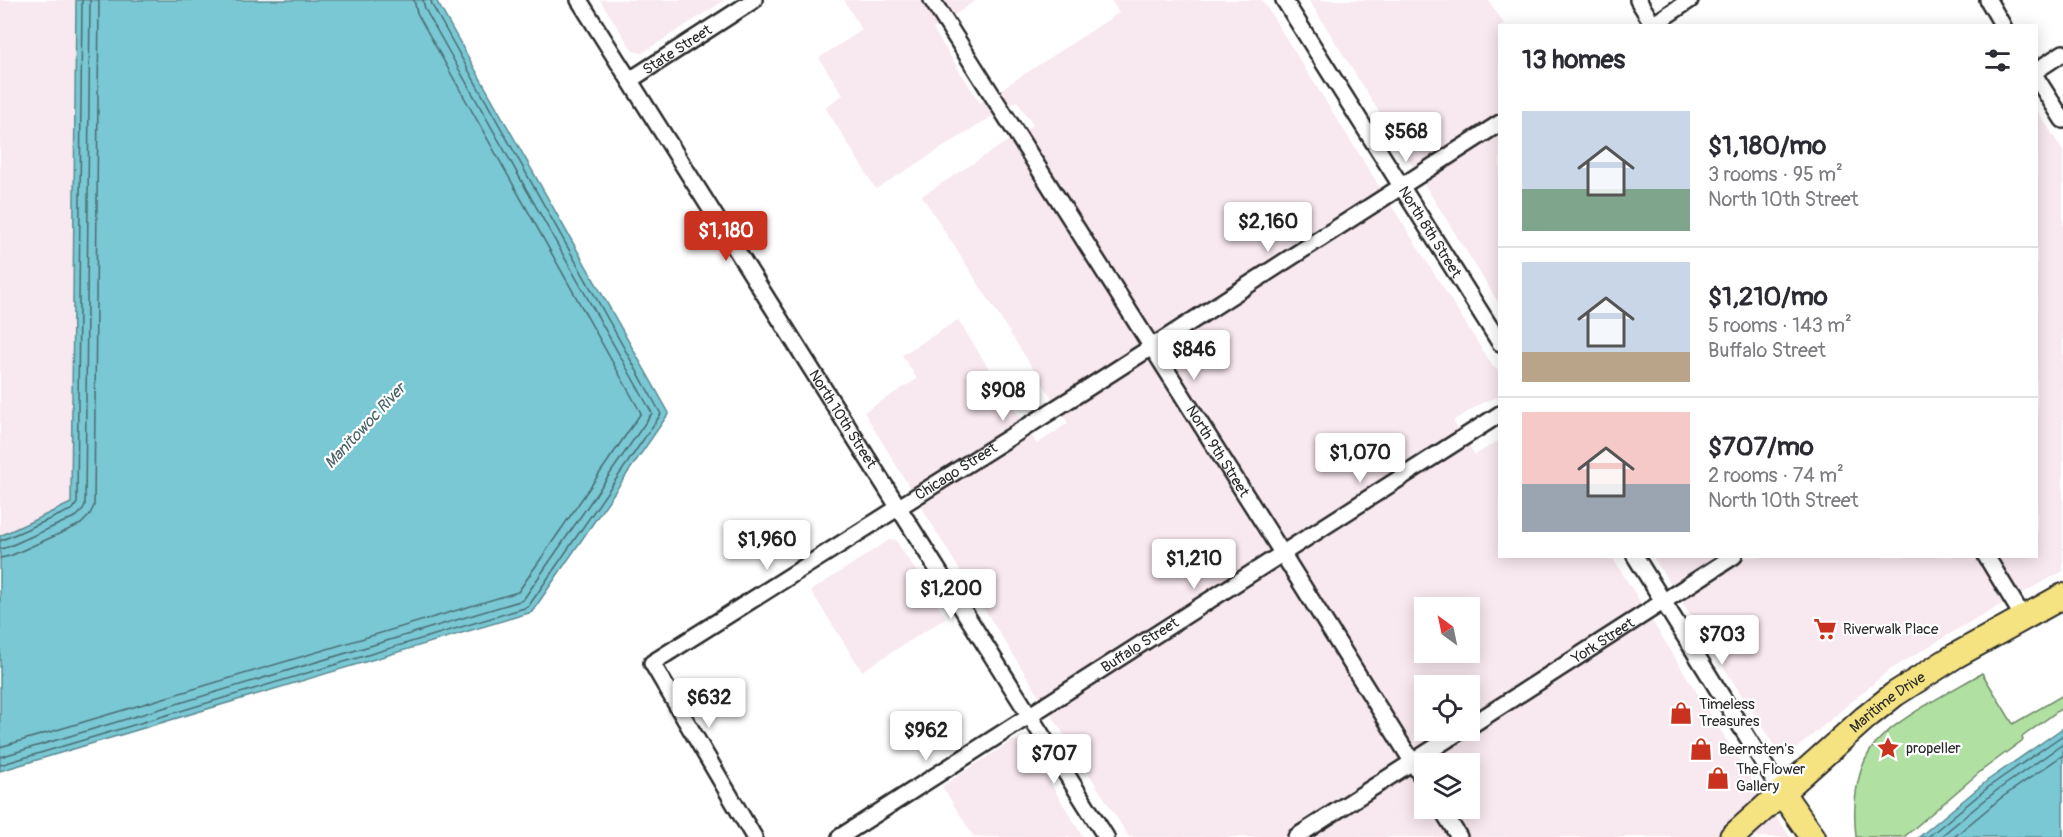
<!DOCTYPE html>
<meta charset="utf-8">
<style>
:root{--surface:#fff;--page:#f7f7f7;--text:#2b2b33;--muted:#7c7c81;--line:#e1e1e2;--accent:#c8321e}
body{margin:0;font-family:Pangolin,sans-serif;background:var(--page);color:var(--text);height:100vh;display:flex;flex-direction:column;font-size:22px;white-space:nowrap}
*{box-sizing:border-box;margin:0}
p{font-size:20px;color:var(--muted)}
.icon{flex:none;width:33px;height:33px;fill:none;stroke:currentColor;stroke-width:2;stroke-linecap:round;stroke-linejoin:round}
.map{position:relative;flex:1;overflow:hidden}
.sheet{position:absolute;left:1498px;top:24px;width:540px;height:534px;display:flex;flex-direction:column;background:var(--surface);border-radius:0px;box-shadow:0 3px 15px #0003}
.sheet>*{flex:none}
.needle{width:39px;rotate:327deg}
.buttons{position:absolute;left:1414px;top:597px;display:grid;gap:12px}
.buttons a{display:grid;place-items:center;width:66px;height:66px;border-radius:0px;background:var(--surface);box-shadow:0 3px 15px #0003;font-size:30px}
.price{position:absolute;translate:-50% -51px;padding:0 14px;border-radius:6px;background:#fff;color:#222;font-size:20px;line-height:39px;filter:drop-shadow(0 2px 3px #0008)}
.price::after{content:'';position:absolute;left:50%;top:36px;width:18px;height:14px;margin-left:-9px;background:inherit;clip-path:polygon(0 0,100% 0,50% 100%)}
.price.active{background:var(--accent);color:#fff}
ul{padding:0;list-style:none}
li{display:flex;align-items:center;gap:18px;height:150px;padding:0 24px}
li+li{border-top:2px solid var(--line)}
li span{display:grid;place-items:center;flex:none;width:168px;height:120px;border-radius:0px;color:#555}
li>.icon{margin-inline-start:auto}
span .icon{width:72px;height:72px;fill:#fffc;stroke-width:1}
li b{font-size:26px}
h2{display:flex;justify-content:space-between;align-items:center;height:72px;padding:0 24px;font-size:26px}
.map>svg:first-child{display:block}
</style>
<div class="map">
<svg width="2063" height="837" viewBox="0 0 2063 837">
<rect width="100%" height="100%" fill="#fff"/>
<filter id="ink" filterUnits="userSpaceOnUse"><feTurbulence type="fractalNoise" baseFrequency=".0167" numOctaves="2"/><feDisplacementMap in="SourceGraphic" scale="12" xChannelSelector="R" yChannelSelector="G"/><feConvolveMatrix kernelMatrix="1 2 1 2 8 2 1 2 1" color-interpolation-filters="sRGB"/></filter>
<g filter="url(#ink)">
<!-- built -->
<g fill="#f8e8ef" fill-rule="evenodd">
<path d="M0,0H76L71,503L0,536Z"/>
<path d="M600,0H725L642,53L633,51Z"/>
<path d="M844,0H977L933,29L980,103L1119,13L1111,0H1262L1493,367L1500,371V396L1484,402L1453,421L1475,455L1500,440V556L1612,557L1744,768L1790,837H1129L962,574L864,412L917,379L902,355L958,320L1037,444L1068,423L922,196L1033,125L1017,101L876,189L825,107L843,95L819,58L862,30ZM1425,608H1470V652H1425ZM1425,686H1470V730H1425ZM1425,764H1470V808H1425Z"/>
<path d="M1309,0H1488L1505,25L1500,26V305Z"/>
<path d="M2037,110L2063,151V571L1978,617L1888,671L1797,748L1792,751L1781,750L1773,744L1653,557L2037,556Z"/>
<path d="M895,539L946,618L862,671L811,591L889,540Z"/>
<path d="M1019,740L1025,744L1037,761L1083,837H974L942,786L1012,741Z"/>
</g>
<!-- green -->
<path fill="#b0e1a2" stroke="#6e8666" stroke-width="1.5" d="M1982,673L2013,724L2063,695V707L2022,737L2023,740L1981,771L1904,837H1856C1853,808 1855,773 1872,748C1891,721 1952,691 1982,673Z"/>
<!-- water -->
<g fill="#79c8d4" stroke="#5a8990" stroke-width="1.5">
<path d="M76,0H436L669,413L532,612L0,771V536L71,503Z"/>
<path d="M2063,728V837H1919L1988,780Z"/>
</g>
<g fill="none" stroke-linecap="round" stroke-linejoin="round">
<!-- shore -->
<g stroke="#4a6a6f" stroke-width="1.5">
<path d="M0,541L73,509L77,503L82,0"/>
<path d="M0,549L8,547L77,516L82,511L85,505L90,0"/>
<path d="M0,558L10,556L81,524L89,516L94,506L99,0"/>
<path d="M0,747L518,592L641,413L417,13L414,0"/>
<path d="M0,757L523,600L652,413L425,9L423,0"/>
<path d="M0,765L528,607L661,414L432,5L431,0"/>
<path d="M1928,837L1991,785L2063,735"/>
<path d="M1940,837L1996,791L2063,744"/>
<path d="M1954,837L2001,798L2063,755"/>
</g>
<!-- street casing -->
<g stroke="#2b2b2b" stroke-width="20">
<g id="street">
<path id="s1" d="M579,0L1106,837"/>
<path id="s2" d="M932,0L1269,532L1425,782"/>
<path id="s3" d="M1284,0L1500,343"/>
<path d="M1638,0L1654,26"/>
<path d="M1988,0L2003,26"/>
<path d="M1651,26L1690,0"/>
<path d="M2037,70L2063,53"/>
<path d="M2037,79L2063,120"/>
<path id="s4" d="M630,80L754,0"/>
<path d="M1635,556L1782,793"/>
<path d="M1986,556L2023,617"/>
<path id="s5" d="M1470,726L1734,556"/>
<path d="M1441,808L1459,837"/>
<path id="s6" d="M754,837L652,663L1080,393L1500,123"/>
<path id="s7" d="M840,837L1500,414"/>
<path d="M1296,837L1462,730"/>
</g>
</g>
<!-- primary casing -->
<g stroke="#2b2b2b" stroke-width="28">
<g id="primary">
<path d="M1782,793L1813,837"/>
<path id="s8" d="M1732,837L1865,718L1895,694L1955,656L2063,596"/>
</g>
</g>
<!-- street -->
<use href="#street" stroke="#fff" stroke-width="15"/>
<!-- primary -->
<use href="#primary" stroke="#f5e382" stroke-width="24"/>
</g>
</g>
<!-- icons -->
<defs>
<g id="supermarket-bare" transform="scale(1.8)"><path d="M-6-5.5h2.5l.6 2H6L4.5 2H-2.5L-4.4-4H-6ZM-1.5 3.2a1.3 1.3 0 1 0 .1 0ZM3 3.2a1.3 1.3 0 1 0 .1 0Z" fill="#c8321e" stroke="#fff" stroke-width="2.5" paint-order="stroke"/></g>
<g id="shop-bare" transform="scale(1.8)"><path d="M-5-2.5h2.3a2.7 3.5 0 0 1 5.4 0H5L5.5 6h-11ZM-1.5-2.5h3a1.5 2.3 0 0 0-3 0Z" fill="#c8321e" stroke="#fff" stroke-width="2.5" paint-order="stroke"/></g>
<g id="sight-bare" transform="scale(1.8)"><path d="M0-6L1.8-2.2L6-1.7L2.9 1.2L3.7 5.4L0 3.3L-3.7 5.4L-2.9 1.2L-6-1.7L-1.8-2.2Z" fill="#c8321e" stroke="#fff" stroke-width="2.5" paint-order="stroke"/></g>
</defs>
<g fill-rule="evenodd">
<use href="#supermarket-bare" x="1825" y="629"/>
<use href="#shop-bare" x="1681" y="713"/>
<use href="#sight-bare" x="1888" y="748"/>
<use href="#shop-bare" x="1701" y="749"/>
<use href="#shop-bare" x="1718" y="778"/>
</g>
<g text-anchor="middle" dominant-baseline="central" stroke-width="4.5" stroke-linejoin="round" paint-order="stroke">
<!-- street labels -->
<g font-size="15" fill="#2b2b2b" stroke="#fff">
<text stroke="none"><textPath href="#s4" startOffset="56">State Street</textPath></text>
<text stroke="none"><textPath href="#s3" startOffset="274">North 8th Street</textPath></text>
<text stroke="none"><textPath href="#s1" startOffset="495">North 10th Street</textPath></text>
<text stroke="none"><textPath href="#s2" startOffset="534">North 9th Street</textPath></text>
<text stroke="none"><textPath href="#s6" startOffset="561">Chicago Street</textPath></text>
<text stroke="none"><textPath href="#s5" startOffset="158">York Street</textPath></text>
<text stroke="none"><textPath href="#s7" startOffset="356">Buffalo Street</textPath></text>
<text stroke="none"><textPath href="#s8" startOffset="206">Maritime Drive</textPath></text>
</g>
<!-- poi labels -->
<g font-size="15" fill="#2b2b2b" stroke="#fff" text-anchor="start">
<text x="1843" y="629">Riverwalk Place</text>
<text x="1699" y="704">Timeless<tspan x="1699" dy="17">Treasures</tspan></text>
<text x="1906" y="748">propeller</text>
<text x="1719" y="749">Beernsten's</text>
<text x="1736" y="769">The Flower<tspan x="1736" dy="17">Gallery</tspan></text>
</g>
<!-- water labels -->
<g font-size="16" font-style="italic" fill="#466266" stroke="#fff">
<text transform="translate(365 426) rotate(-47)">Manitowoc River</text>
</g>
</g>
</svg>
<div class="buttons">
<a><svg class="needle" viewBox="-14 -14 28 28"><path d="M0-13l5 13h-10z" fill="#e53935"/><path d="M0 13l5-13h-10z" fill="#7c7c81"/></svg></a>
<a><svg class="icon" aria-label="locate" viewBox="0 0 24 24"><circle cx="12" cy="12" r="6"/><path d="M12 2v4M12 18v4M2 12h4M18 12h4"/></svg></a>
<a><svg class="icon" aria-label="layers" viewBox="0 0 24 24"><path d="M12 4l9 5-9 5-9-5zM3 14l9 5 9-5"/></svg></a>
</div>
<b class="price" style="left:1406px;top:163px">$568</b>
<b class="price" style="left:1268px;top:253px">$2,160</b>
<b class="price active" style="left:726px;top:262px">$1,180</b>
<b class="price" style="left:1194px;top:381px">$846</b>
<b class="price" style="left:1003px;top:422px">$908</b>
<b class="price" style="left:1360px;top:484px">$1,070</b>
<b class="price" style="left:767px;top:571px">$1,960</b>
<b class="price" style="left:1194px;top:590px">$1,210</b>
<b class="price" style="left:951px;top:620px">$1,200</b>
<b class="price" style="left:1722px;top:666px">$703</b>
<b class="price" style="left:709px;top:729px">$632</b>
<b class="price" style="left:926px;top:762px">$962</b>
<b class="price" style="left:1054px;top:785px">$707</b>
<section class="sheet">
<h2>13 homes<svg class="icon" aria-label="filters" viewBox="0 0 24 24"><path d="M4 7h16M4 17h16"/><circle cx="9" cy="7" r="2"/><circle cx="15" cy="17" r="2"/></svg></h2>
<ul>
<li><span style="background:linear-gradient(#c9d6e8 65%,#7fa58c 0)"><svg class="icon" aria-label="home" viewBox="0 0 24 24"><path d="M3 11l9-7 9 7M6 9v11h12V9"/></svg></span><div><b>$1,180/mo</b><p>3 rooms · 95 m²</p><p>North 10th Street</p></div></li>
<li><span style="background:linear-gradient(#c9d6e8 75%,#b9a48a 0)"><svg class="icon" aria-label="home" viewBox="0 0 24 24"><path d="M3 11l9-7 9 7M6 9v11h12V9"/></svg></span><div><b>$1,210/mo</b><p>5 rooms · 143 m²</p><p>Buffalo Street</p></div></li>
<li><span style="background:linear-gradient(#f6c9c9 60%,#9aa5b1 0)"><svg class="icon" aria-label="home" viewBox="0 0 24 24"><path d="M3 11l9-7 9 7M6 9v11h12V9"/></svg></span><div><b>$707/mo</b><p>2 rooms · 74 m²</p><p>North 10th Street</p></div></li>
</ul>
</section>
</div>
